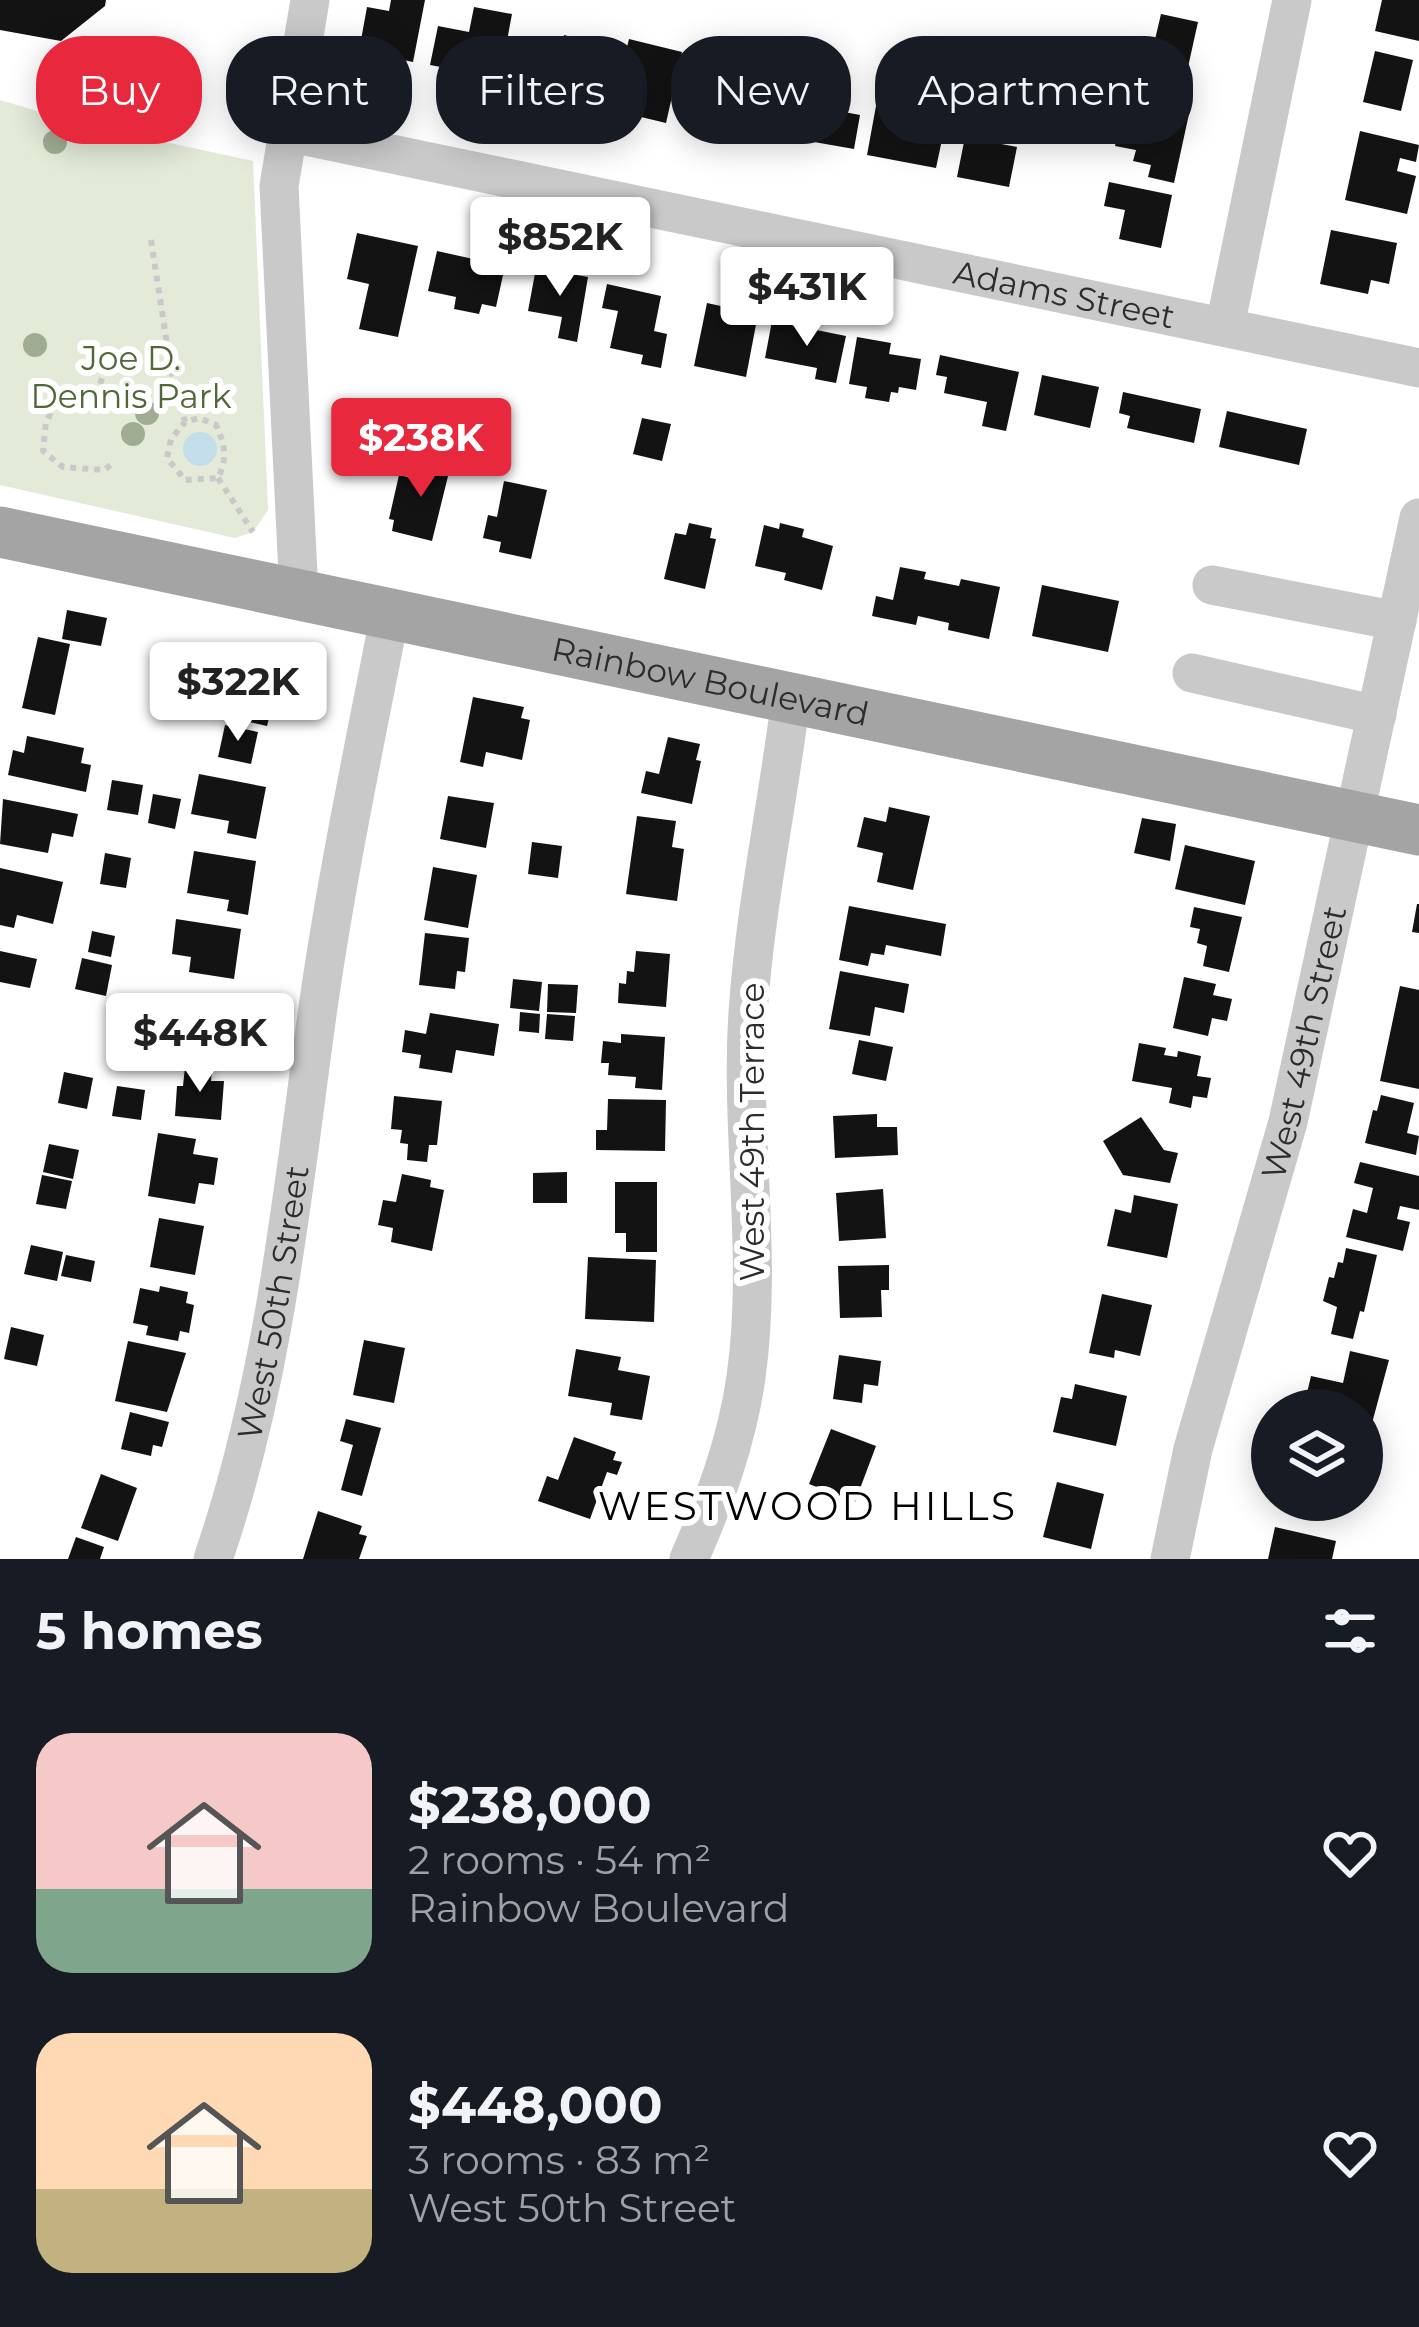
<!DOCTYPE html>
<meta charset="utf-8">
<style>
:root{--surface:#171b24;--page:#242831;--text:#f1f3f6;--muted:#9ea1a6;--accent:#e8283d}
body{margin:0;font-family:Montserrat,sans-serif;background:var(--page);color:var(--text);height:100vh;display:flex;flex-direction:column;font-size:45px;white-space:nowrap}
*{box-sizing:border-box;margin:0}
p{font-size:39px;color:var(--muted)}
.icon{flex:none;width:66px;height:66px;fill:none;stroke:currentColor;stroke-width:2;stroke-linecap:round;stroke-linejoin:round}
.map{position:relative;height:1559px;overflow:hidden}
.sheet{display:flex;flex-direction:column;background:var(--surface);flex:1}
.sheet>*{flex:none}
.banner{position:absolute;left:36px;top:36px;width:1347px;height:108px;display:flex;gap:24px}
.fabs{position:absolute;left:1251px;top:1389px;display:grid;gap:24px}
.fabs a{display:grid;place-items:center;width:132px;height:132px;border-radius:50%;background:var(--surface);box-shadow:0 6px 30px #0003;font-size:60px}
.price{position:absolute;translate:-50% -102px;padding:0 27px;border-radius:12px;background:#fff;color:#222;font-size:39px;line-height:78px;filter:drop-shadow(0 3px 6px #0008)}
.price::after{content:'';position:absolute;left:50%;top:72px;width:36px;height:27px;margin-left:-18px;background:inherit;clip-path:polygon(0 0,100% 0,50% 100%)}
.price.active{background:var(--accent);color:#fff}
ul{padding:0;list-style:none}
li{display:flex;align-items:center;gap:36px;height:300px;padding:0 36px}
li span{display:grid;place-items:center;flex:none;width:336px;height:240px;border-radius:36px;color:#555}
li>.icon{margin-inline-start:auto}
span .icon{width:144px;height:144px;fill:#fffc;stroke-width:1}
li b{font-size:51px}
h2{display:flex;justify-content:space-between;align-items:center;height:144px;padding:0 36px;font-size:51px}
.tag{padding:0 42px;border-radius:48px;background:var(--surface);box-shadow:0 6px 30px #0003;font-size:42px;line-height:108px}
.tag.active{background:var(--accent);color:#fff}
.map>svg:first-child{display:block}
</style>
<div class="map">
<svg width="1419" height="1559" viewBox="0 0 1419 1559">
<rect width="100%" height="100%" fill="#fff"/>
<!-- green -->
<path fill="#e3ead8" d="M0,100L77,123L253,161L268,510L253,532L235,538L0,485Z"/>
<!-- water -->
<circle fill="#c3ddeb" cx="200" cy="449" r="17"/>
<!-- building -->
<g fill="#131313">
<path d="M0,0H106L105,6L61,41L0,30Z"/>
<path d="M391,0H425L413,62L359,51L367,7L389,11Z"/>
<path d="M1382,0H1419V41L1375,31Z"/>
<path d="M474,7L512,14L500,78L430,65L438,26L469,32Z"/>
<path d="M1161,14L1198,22L1186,76L1136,64L1140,46L1153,48Z"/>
<path d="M564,35L598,44L585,98L516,81L526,43L560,51Z"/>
<path d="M629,39L682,52L666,123L612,110Z"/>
<path d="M1375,51L1413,60L1401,111L1363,102Z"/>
<path d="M788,62L812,66L808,86L826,89L823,108L860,115L854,149L774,135Z"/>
<path d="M709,63L759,74L745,132L696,120Z"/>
<path d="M1149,90L1192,100L1174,183L1148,177L1151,165L1133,161L1136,150L1115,146L1122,115L1142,120Z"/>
<path d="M876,106L933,117L930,132L943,135L936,168L867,155Z"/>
<path d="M1360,131L1419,145L1416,162L1400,158L1397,171L1416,176L1407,214L1345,200Z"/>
<path d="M965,137L1017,147L1009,187L957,177Z"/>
<path d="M1109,182L1172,195L1161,248L1119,239L1125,210L1104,206Z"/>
<path d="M1331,230L1397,243L1389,284L1371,280L1368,294L1320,284Z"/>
<path d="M357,233L418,246L398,337L359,329L369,284L347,279Z"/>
<path d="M437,251L505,266L496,307L482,304L479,314L454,309L456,297L428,291Z"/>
<path d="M536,268L588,277L577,342L558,338L562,317L528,311Z"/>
<path d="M607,284L661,296L654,331L667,334L661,368L641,364L643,355L610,348L618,311L602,308Z"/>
<path d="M707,303L758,314L746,377L694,366Z"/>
<path d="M772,321L846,336L836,383L815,379L817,368L765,358Z"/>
<path d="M857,337L891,343L889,354L921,359L916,390L899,387L898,393L891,392L889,402L865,398L867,387L849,384Z"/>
<path d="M940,355L1019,372L1006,431L982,426L987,402L944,393L947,377L936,375Z"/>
<path d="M1042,375L1099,387L1090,428L1034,415Z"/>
<path d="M1123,392L1201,409L1194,443L1127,428L1130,416L1119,413Z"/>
<path d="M1227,411L1307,429L1299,465L1219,447Z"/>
<path d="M642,418L671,424L662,461L633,454Z"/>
<path d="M371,436L402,440L397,474L366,470Z"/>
<path d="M427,454L452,460L432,541L392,531L394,520L389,519L399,475L420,480Z"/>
<path d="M504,481L547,490L531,559L499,552L501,542L483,538L488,515L497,517Z"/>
<path d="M689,523L712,528L710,538L716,539L705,589L664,579L675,533L686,535Z"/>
<path d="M780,523L804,529L802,537L833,546L822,590L784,580L786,573L755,566L764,525L779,529Z"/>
<path d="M900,567L926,572L924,579L959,586L961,579L1000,587L989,639L948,630L949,623L918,616L916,625L872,616L876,596L893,600Z"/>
<path d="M1042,585L1119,601L1108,652L1032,636Z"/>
<path d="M67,610L107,618L101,646L62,639Z"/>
<path d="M38,637L70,644L55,715L22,708Z"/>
<path d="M243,657L282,666L267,726L229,717Z"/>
<path d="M473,697L524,707L521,718L530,720L522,760L486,752L483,767L460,762Z"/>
<path d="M225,725L258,732L251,764L218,757Z"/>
<path d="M27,736L84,748L81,763L91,765L86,792L8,775L13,750L24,753Z"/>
<path d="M668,737L700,744L696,760L701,761L692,804L641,793L646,771L659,774Z"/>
<path d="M199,774L266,787L256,839L227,833L229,821L191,814Z"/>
<path d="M112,780L143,785L138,815L107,810Z"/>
<path d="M153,794L181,799L175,829L148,823Z"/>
<path d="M448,796L494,803L486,848L440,839Z"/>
<path d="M3,799L78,814L73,837L52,833L48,853L0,844Z"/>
<path d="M889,807L930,816L913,890L877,882L883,853L857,847L864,817L886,822Z"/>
<path d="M637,816L676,821L672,847L684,849L677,901L626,894Z"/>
<path d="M1142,818L1176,824L1170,861L1134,853Z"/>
<path d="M532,842L562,846L558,878L528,874Z"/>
<path d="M1185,845L1255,861L1245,905L1175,889Z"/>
<path d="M194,851L256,861L248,915L227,911L229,900L187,893Z"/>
<path d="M105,853L131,858L126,888L100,884Z"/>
<path d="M433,867L477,875L468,928L424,920Z"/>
<path d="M0,868L63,882L53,924L17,915L14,928L0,925Z"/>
<path d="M1417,904H1419V933L1412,932Z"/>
<path d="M849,906L946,924L941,956L886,945L884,955L871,953L868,966L839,960Z"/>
<path d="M1194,907L1242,917L1229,972L1203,966L1207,946L1197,943L1200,929L1190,927Z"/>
<path d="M176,919L241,929L234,979L189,972L191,957L172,954Z"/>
<path d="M92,931L115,936L111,957L88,952Z"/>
<path d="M425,933L469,938L465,972L457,971L455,989L419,985Z"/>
<path d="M0,951L37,959L30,988L0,982Z"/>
<path d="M636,951L670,954L666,1007L618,1003L619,983L626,984L627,971L634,972Z"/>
<path d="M82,958L112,965L106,996L75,989Z"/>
<path d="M840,971L909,984L904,1013L875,1007L870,1036L829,1029Z"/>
<path d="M1184,977L1216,984L1213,995L1232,999L1227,1021L1212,1018L1208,1036L1173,1028Z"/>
<path d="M513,979L542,982L539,1011L510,1008Z"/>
<path d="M548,984L578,985L576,1013L547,1012Z"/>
<path d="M1400,986L1419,990V1089L1380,1081Z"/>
<path d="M520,1012L540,1014L539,1033L519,1031Z"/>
<path d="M430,1013L499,1024L494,1056L456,1050L452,1073L419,1068L421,1055L402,1052L405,1030L426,1034Z"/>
<path d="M547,1014L575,1016L573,1041L545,1039Z"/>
<path d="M621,1034L665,1037L662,1090L635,1088L636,1077L608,1075L609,1063H601L603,1041L621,1043Z"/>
<path d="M859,1040L893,1047L886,1081L852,1074Z"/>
<path d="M1139,1043L1166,1048L1164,1055L1177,1057L1178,1051L1201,1056L1197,1076L1211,1078L1207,1098L1193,1096L1191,1108L1169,1103L1172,1088L1132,1081Z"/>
<path d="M185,1067L212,1069L211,1081H224L221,1120L175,1116L177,1086H183Z"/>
<path d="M64,1072L93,1078L87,1109L58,1103Z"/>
<path d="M117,1086L145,1090L141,1120L112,1116Z"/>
<path d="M1381,1095L1414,1103L1407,1133L1419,1136L1416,1155L1365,1143L1373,1110L1377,1111Z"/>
<path d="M394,1096L442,1101L437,1145H429L427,1162L407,1160L408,1144L400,1143L402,1130L391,1129Z"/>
<path d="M608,1099L666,1100L665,1151L596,1150V1130H607Z"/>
<path d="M877,1114V1127H897L898,1155L835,1158L833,1116Z"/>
<path d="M1141,1117L1164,1150L1178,1153L1170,1183L1123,1175L1103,1141Z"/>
<path d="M158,1133L196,1139L193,1154L218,1158L214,1185L199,1183L195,1204L148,1196Z"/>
<path d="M49,1144L79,1150L73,1179L43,1172Z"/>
<path d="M1360,1162L1419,1176V1210L1400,1206L1397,1219L1410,1222L1403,1251L1346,1237L1353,1209L1367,1213L1373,1188L1354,1183Z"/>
<path d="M567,1172V1203H533V1173Z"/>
<path d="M402,1174L431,1180L430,1187L444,1190L432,1251L391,1242L393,1228L378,1225L383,1200L396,1202Z"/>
<path d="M42,1175L72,1181L66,1209L36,1204Z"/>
<path d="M615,1182H657V1252H626V1233H615Z"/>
<path d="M883,1189L886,1238L839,1241L836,1193Z"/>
<path d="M1134,1195L1178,1204L1167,1258L1107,1246L1115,1209L1131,1213Z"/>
<path d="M159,1218L204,1226L195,1275L150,1267Z"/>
<path d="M31,1245L63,1252L57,1281L24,1274Z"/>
<path d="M1346,1248L1377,1255L1364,1312L1360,1311L1353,1339L1331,1334L1337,1307L1323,1301L1329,1277L1334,1278L1338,1262L1343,1263Z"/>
<path d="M66,1255L95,1261L91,1282L61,1276Z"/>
<path d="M588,1257L656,1260L654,1322L585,1319Z"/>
<path d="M889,1265V1290H881L882,1317L840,1318L838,1266Z"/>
<path d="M160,1286L188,1292L186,1303L194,1305L189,1333L180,1331L178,1341L146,1335L148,1326L133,1323L140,1288L159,1292Z"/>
<path d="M1102,1294L1152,1305L1140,1356L1115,1350L1114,1358L1089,1353Z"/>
<path d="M11,1327L44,1335L37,1366L4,1359Z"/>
<path d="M364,1340L405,1348L394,1403L353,1395Z"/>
<path d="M128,1341L186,1353L167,1412L115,1401Z"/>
<path d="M576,1349L621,1357L618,1370L650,1376L642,1420L610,1415L612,1403L568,1396Z"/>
<path d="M1350,1351L1389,1360L1368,1438L1362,1437V1410H1303L1311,1376L1343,1383Z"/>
<path d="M839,1355L881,1361L878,1386L864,1384L862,1403L833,1399Z"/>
<path d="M1075,1384L1127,1396L1116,1446L1053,1432L1061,1397L1072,1399Z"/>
<path d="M130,1412L169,1422L162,1447L153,1445L151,1456L121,1449Z"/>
<path d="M346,1419L381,1428L362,1496L341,1490L353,1445L340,1441Z"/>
<path d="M831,1429L876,1446L855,1502L809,1484Z"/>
<path d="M574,1437L616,1452L613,1460L622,1462L617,1475L607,1472L590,1519L538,1501L547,1476L558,1480Z"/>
<path d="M101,1474L137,1488L118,1541L81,1528Z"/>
<path d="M1057,1482L1104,1494L1091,1549L1043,1537Z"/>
<path d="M318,1511L362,1526L359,1534L367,1536L359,1559H303Z"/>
<path d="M1275,1527L1336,1541L1332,1559H1268Z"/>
<path d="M76,1537L104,1547L100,1559H68Z"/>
</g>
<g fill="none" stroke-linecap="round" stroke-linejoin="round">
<!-- path -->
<g stroke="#c9c9c9" stroke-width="6" stroke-dasharray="6 6" stroke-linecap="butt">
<path d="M151,240L171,370L185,422L199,418L216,425C225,445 228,457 218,478L185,480L167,458L171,439L185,422"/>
<path d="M106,367L96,396L58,400L46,422L43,451L63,467L104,470L115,462"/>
<path d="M218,478L253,532"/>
</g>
<!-- minor -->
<g stroke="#c9c9c9" stroke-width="39">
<path id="s1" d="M286,132L1419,368"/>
<path d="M1225,326L1292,0"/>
<path d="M1212,585L1397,621"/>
<path d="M299,595L279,186L310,0"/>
<path d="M1192,673L1377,715"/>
<path id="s2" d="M213,1559C272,1388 291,1207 315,1029C334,889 363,752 390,614"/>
<path d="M689,1559C715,1500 737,1441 746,1377C763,1257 740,1134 748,1013C755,907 778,803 791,698"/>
<path id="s3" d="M1170,1559L1193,1449L1288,1122L1419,518"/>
</g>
<!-- major -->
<path stroke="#a4a4a4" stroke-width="51" id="s4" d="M0,532L1419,830"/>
</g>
<!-- trees -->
<g fill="#9fac92">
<circle cx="55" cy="142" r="12"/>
<circle cx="35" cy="345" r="12"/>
<circle cx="147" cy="413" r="12"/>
<circle cx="133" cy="434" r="12"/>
</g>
<g text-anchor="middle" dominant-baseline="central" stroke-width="12" stroke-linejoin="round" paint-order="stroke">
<!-- street labels -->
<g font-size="33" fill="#2c2c2c" stroke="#fff">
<text stroke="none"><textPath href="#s1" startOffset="795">Adams Street</textPath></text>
<text stroke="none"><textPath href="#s4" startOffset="726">Rainbow Boulevard</textPath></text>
<text stroke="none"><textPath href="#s3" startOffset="534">West 49th Street</textPath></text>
<text transform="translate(752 1132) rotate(-90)">West 49th Terrace</text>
<text stroke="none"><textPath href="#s2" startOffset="264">West 50th Street</textPath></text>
</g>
<!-- park labels -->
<g font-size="33" fill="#506839" stroke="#fff">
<text x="131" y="358">Joe D.<tspan x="131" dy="38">Dennis Park</tspan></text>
</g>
<!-- quarter labels -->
<g font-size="39" letter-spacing="3" fill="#000" stroke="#fff">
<text x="808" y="1506">WESTWOOD HILLS</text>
</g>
</g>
</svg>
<div class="fabs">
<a><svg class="icon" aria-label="layers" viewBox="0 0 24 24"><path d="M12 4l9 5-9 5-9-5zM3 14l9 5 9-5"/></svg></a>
</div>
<b class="price" style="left:560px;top:299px">$852K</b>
<b class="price" style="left:807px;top:349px">$431K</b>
<b class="price active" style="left:421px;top:500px">$238K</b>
<b class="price" style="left:238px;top:744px">$322K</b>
<b class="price" style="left:200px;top:1095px">$448K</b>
<div class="banner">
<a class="tag active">Buy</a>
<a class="tag">Rent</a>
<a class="tag">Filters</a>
<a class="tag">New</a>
<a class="tag">Apartment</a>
</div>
</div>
<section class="sheet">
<h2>5 homes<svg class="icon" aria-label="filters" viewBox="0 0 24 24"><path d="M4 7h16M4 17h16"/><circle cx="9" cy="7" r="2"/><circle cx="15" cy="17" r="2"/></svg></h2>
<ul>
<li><span style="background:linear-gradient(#f6c9c9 65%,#7fa58c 0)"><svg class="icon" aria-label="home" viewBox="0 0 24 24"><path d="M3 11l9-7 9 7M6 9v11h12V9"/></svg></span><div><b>$238,000</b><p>2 rooms · 54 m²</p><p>Rainbow Boulevard</p></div><svg class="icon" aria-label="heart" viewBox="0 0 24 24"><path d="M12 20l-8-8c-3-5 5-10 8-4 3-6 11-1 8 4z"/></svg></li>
<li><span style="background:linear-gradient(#ffd9b3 65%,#c2b280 0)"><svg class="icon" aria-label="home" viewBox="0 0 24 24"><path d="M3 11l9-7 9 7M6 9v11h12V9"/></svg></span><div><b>$448,000</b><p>3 rooms · 83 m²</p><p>West 50th Street</p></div><svg class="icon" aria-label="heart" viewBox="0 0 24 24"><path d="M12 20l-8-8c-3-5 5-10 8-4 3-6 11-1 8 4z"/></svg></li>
</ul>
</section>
